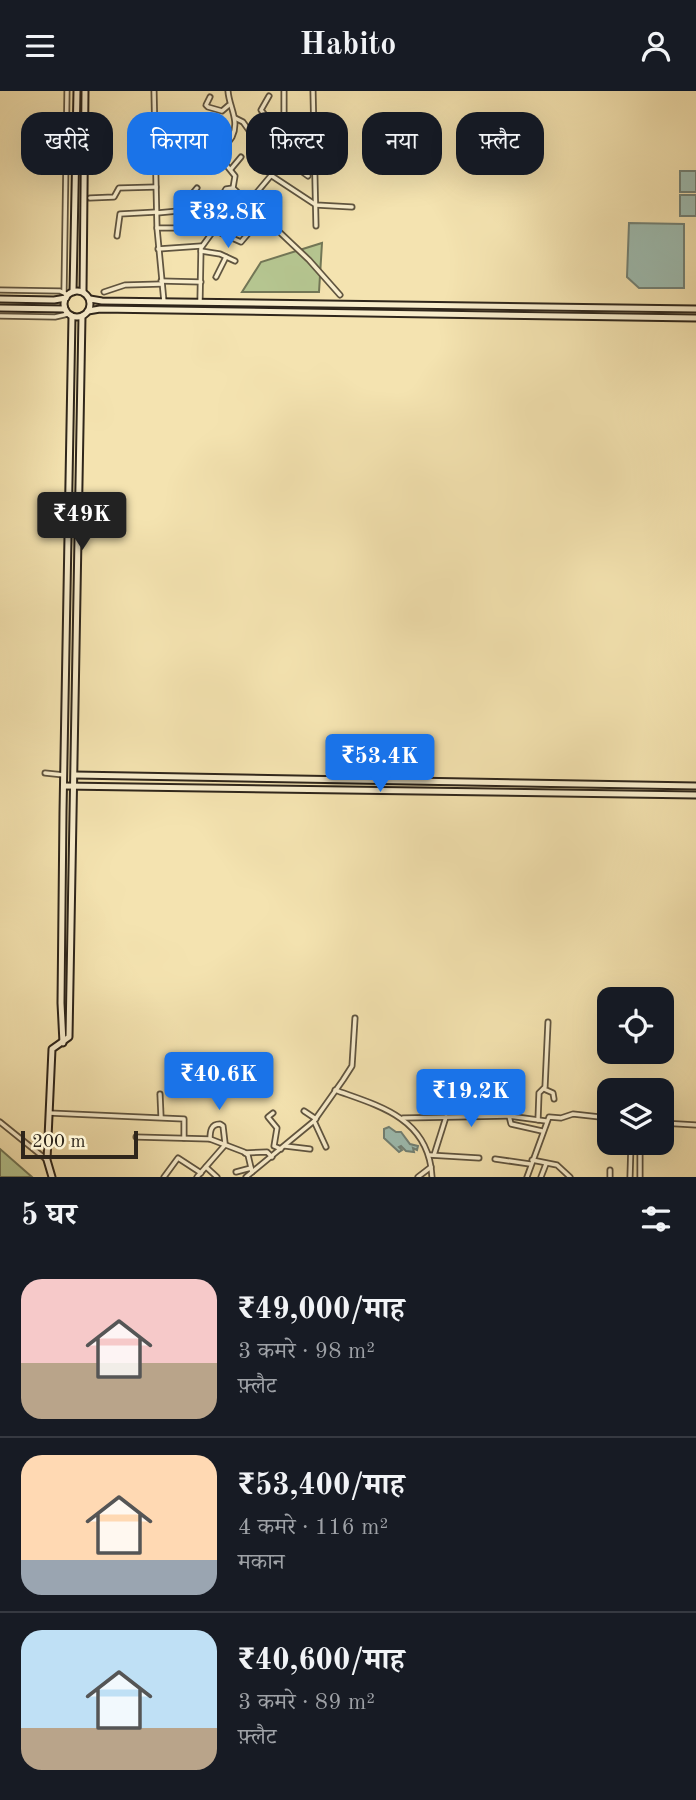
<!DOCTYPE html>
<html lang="hi">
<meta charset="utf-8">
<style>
:root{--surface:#171b24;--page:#20242c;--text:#f1f3f6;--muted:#9ea1a6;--line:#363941;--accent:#1a73e8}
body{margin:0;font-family:"Old Standard TT","Noto Serif Devanagari",serif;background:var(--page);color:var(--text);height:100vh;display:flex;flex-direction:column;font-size:26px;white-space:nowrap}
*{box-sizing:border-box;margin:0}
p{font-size:23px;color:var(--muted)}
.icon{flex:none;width:38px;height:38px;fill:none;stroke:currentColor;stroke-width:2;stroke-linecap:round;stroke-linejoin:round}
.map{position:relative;height:1086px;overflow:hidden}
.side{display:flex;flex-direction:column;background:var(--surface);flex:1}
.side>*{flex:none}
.guide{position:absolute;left:21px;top:21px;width:654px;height:63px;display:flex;gap:14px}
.controls{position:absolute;left:597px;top:896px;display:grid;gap:14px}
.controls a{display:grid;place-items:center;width:77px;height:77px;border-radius:14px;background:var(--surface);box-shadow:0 7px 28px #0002;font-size:35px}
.scale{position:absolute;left:21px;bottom:18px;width:117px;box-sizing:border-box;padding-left:7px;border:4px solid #2f261b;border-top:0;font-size:19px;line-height:24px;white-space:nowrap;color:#2f261b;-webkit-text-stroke:5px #f8edcc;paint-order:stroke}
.price{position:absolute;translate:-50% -60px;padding:0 16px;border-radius:7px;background:var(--accent);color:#fff;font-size:23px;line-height:46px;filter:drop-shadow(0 2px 4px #0008)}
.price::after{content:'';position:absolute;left:50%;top:42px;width:21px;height:16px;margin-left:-10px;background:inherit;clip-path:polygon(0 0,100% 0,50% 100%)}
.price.on{background:#222;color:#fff}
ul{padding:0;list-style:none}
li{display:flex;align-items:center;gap:21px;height:175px;padding:0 21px}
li+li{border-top:2px solid var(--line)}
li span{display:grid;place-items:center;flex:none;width:196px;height:140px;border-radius:21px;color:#555}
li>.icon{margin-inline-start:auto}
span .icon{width:84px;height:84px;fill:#fffc;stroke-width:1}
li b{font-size:30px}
h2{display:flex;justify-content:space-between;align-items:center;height:84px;padding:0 21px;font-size:30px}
.tag{padding:0 24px;border-radius:21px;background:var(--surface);box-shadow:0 7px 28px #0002;font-size:24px;line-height:63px}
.tag.on{background:var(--accent);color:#fff}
header{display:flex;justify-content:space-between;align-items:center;height:91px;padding:0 21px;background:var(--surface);font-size:32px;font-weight:700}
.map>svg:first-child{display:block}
</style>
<header><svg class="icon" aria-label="menu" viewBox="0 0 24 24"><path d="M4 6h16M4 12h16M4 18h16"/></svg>Habito<svg class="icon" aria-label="person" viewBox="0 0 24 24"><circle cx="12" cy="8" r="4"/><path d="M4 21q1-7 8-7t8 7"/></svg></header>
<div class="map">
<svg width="696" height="1086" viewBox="0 0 696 1086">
<rect width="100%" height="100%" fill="#f4e3b0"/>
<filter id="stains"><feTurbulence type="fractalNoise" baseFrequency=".00286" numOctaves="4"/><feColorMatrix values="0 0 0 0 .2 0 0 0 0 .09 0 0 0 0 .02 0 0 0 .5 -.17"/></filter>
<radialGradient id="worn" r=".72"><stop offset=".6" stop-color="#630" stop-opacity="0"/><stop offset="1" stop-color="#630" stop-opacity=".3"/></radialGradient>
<!-- green -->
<g fill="#b5c590" stroke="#727656" stroke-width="2">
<path d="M322,152L319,201H242L261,171Z"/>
<path d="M0,1058L32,1086H0Z"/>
</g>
<!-- water -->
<g fill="#9dbdb2" stroke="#718176" stroke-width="2">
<rect x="680" y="80" width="16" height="21"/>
<rect x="680" y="104" width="16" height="21"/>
<path d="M629,132L684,133V197H639L627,186Z"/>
<path d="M389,1036L396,1041H401L410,1053L418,1055L417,1059L413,1057L414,1061L406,1060L401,1055L399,1056L402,1059L399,1061L384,1047V1038Z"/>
</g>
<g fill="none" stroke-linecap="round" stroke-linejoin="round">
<!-- street casing -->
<g stroke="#605540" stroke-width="7">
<g id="street">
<path d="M154,0L157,137L164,211"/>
<path d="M228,0C229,16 240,29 232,46C228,53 221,57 219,65L235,85L233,97L309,169L340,204"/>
<path d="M313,0L316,135"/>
<path d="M210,6L206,14L208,16L222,20L229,14"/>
<path d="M235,27L243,31L253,45L308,85"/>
<path d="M178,41L192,52L195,62L210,68L219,66"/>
<path d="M215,43L227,51"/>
<path d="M253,45L265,24L261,19L269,5"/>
<path d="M210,54L219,62"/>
<path d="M168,66L191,79L201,65"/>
<path d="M231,78L241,66"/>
<path d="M272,85L316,114L352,116"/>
<path d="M191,106L203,116L228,125"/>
<path d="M90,107L114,106L119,97L156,96"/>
<path d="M220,108L226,98L233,97"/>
<path d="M248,112L284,69V0"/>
<path d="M203,116L200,133L215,137"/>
<path d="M178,120L197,97"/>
<path d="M157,122L178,120L189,129L187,137H157"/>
<path d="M214,139L241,151L263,125"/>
<path d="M117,145L120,123L157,121"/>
<path d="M158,158L201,155"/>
<path d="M201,160L220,163L235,170"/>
<path d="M216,186L226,166"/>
<path d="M161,190L201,191"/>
<path d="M0,199L60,200L68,204"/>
<path d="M64,201L67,0"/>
<path d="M104,201L125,194L162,193"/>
<path d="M200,210L201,157L214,139L245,110"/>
<path d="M0,225L55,226L68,223"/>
<path d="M45,682L64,684"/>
<path d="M544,998L553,1002L554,1008"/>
<path d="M335,999C376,1014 423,1025 431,1076L418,1086"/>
<path d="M160,1003L161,1026"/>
<path d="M304,1020L316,1028"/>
<path d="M49,1022L184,1028V1047"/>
<path d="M273,1022L268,1026L277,1037L274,1055L281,1058"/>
<path d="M403,1027L509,1025L514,1012"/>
<path d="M538,1029L539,1002L545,996L548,931"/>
<path d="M314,1030L326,1056"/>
<path d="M0,1031L47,1069"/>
<path d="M662,1032L696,1034"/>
<path d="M542,1040L511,1033L509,1025L546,1030"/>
<path d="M136,1046L210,1048L244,1061L248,1064L252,1081"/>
<path d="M210,1048C210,1040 211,1033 220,1033L223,1035L225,1052"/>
<path d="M640,1052V1086"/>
<path d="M285,1055L310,1058"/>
<path d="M245,1062L267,1061L272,1066"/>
<path d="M429,1064L479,1067"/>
<path d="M434,1064L446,1026"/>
<path d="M495,1068L530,1073"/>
<path d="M532,1069L557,1074L570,1086"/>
<path d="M206,1076L217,1086"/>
<path d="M431,1076L432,1086"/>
<path d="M236,1081L251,1077"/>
<path d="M164,1086L178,1067L201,1082"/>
<path d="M197,1086L225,1054"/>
<path d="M246,1086L314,1030L343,989L352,975L355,927"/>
<path d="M527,1086L549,1026L561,1027L573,1023L609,1027"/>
<path d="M541,1086L546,1073"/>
<path d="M610,1086V1079"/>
<path d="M630,1086L631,1052"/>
</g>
</g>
<!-- secondary casing -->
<g stroke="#2f261b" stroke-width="9">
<g id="secondary">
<circle cx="77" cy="213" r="13"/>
<path d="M73,201L77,0"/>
<path d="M83,201L85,0"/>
<path d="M0,208L54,209L66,207"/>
<path d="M90,208L102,210L696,218"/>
<path d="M0,217L65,218"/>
<path d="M88,220L100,218L696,227"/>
<path d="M75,684L696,695"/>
<path d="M64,695L696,704"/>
<path d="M63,952L61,912L63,721L72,225"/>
<path d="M52,1086L47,1069L52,958L69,946L82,225"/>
</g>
</g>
<!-- street -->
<use href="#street" stroke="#f8edcc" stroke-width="3.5"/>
<!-- secondary -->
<use href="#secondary" stroke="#f8edcc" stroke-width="5"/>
</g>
<rect width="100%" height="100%" filter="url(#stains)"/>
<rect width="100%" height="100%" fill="url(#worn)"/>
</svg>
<div class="controls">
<a><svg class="icon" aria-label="locate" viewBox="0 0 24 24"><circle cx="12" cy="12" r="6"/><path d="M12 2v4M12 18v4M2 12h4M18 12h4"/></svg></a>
<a><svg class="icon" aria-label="layers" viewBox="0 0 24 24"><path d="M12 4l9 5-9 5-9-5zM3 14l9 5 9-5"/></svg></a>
</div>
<div class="scale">200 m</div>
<b class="price" style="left:228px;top:159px">₹32.8K</b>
<b class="price on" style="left:82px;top:461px">₹49K</b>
<b class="price" style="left:380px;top:703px">₹53.4K</b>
<b class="price" style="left:219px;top:1021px">₹40.6K</b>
<b class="price" style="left:471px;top:1038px">₹19.2K</b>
<div class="guide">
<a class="tag">खरीदें</a>
<a class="tag on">किराया</a>
<a class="tag">फ़िल्टर</a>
<a class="tag">नया</a>
<a class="tag">फ़्लैट</a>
</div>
</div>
<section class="side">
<h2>5 घर<svg class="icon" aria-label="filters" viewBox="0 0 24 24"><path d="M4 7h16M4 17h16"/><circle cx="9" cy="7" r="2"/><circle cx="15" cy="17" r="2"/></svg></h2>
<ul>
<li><span style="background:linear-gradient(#f6c9c9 60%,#b9a48a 0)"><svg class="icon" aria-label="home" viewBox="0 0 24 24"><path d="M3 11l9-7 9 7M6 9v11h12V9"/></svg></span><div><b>₹49,000/माह</b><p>3 कमरे · 98 m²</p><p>फ़्लैट</p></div></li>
<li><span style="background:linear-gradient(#ffd9b3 75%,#9aa5b1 0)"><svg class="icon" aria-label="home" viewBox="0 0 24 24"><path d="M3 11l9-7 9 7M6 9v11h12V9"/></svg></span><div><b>₹53,400/माह</b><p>4 कमरे · 116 m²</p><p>मकान</p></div></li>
<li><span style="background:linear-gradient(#bfe0f5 70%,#b9a48a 0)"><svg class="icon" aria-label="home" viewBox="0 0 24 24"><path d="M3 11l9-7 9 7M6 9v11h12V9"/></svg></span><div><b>₹40,600/माह</b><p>3 कमरे · 89 m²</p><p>फ़्लैट</p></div></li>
</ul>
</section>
